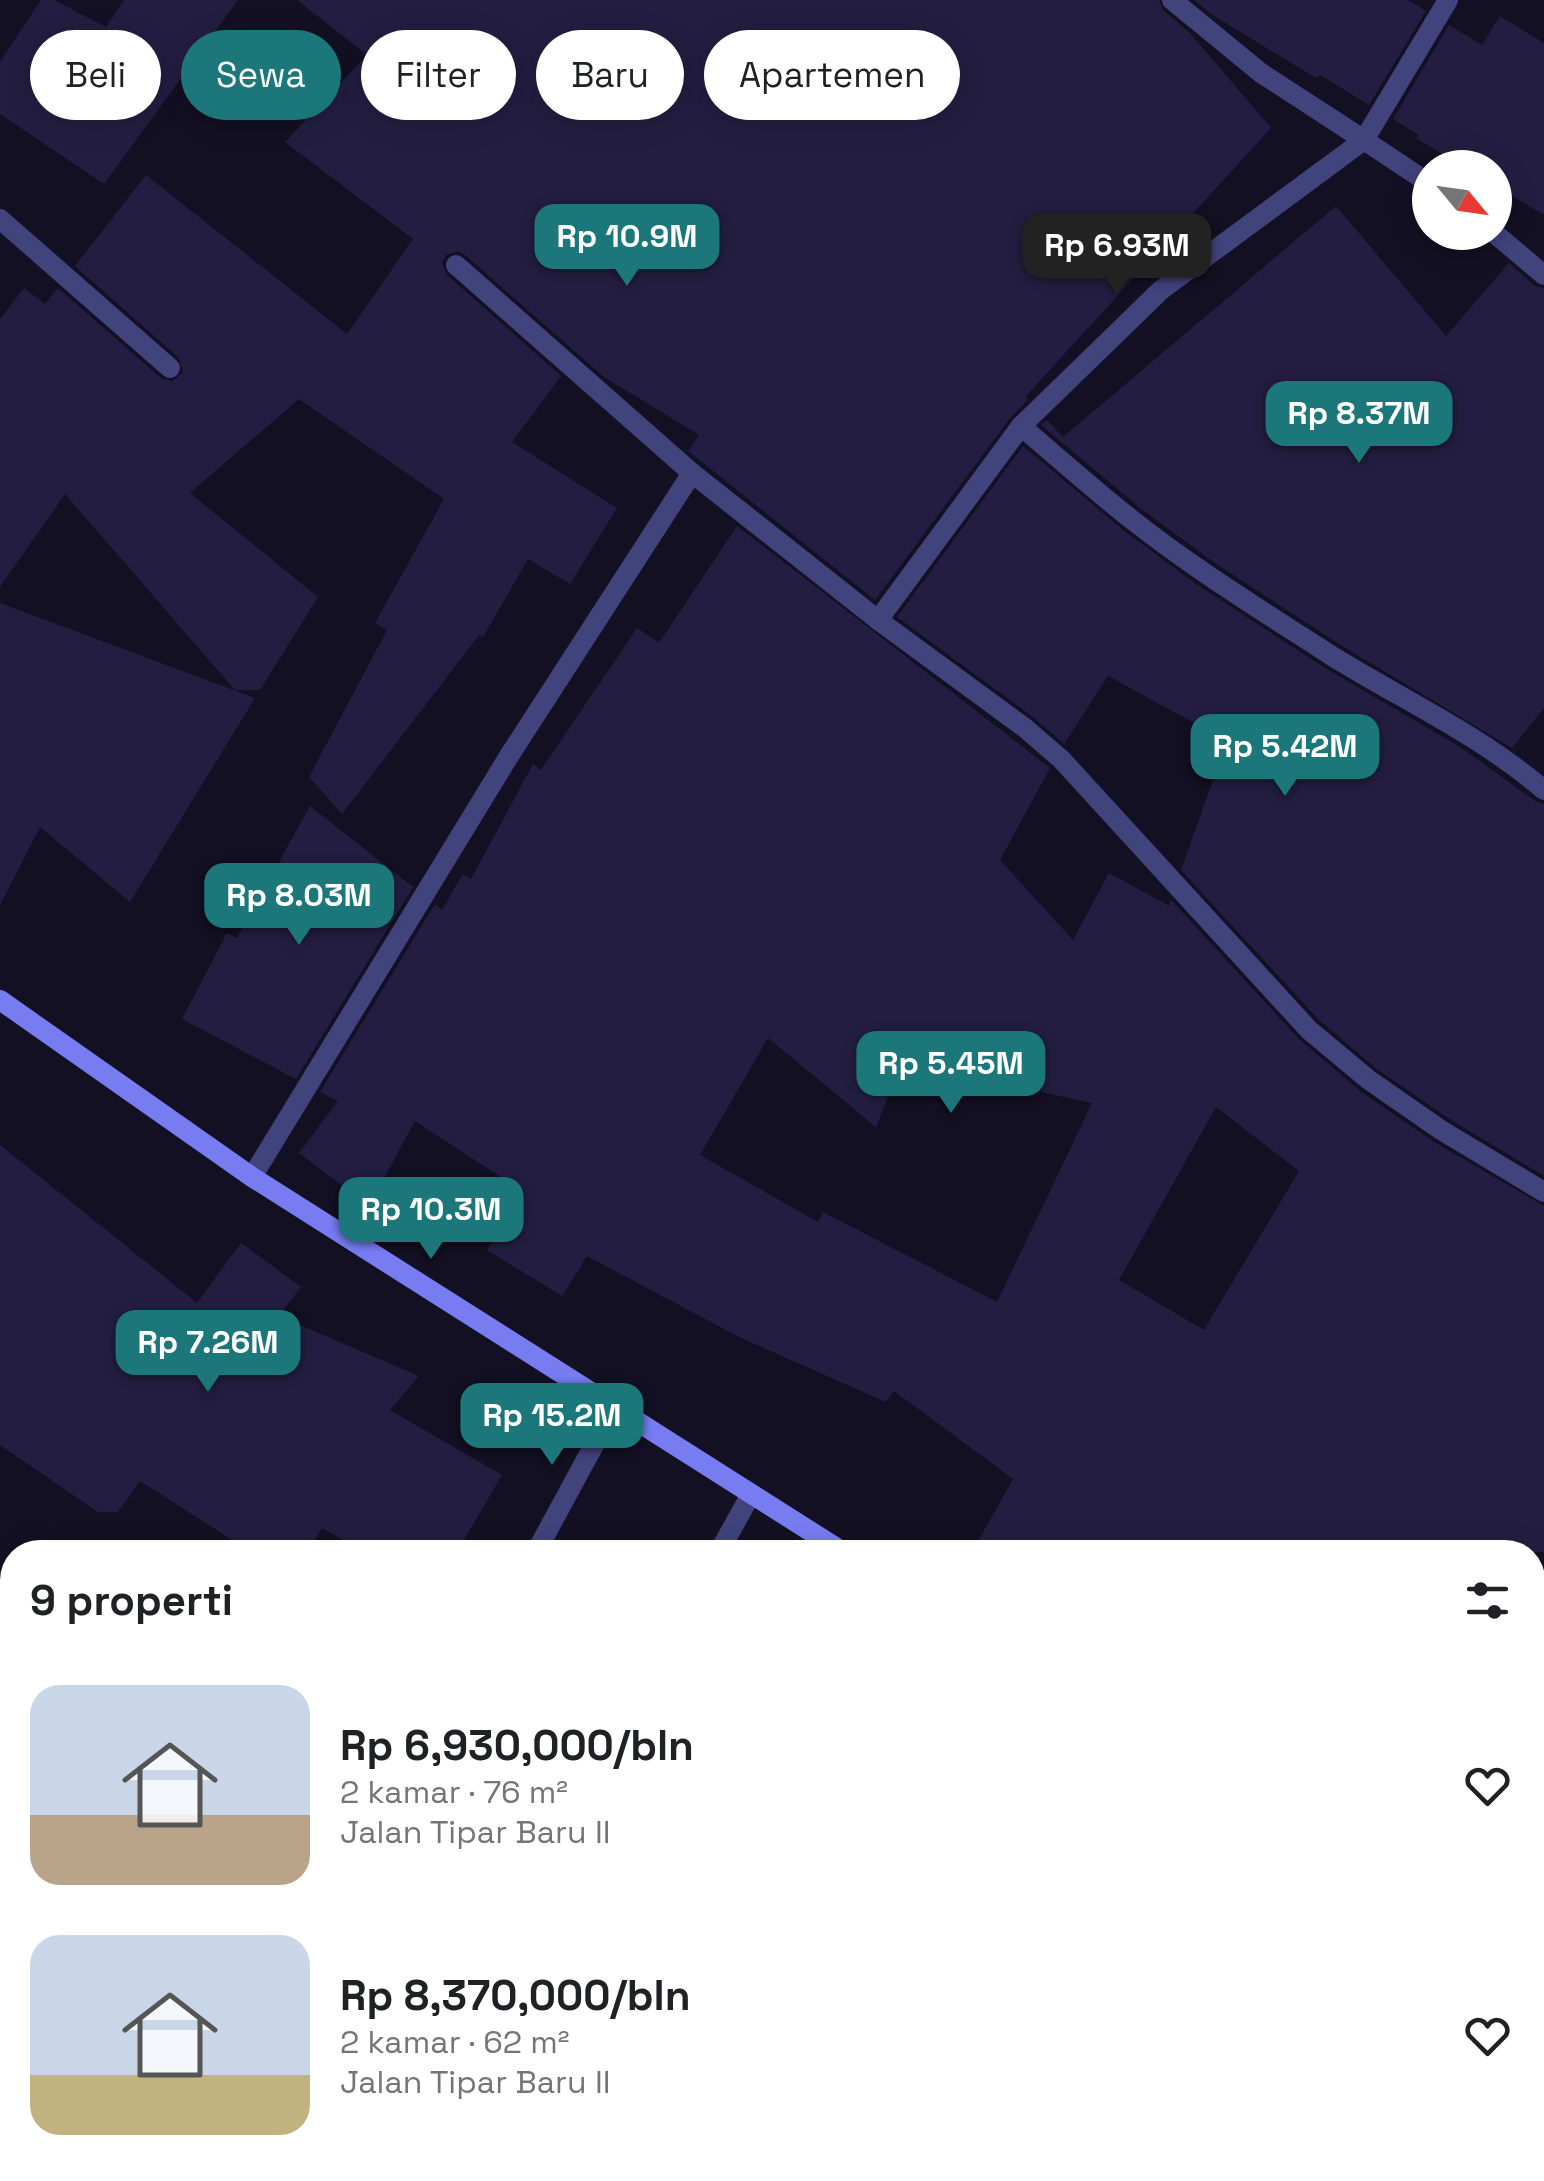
<!DOCTYPE html>
<html lang="id">
<meta charset="utf-8">
<style>
:root{--surface:#fff;--page:#f6f6f6;--text:#202124;--muted:#757577;--accent:#1c777b}
body{margin:0;font-family:"Space Grotesk",sans-serif;background:var(--page);color:var(--text);height:100vh;display:flex;flex-direction:column;font-size:38px;white-space:nowrap}
*{box-sizing:border-box;margin:0}
p{font-size:32px;color:var(--muted)}
.icon{flex:none;width:55px;height:55px;fill:none;stroke:currentColor;stroke-width:2;stroke-linecap:round;stroke-linejoin:round}
.map{position:relative;flex:1;overflow:hidden}
.details{position:absolute;left:0px;top:1540px;width:1545px;height:642px;display:flex;flex-direction:column;background:var(--surface);border-radius:40px 40px 0 0;box-shadow:0 5px 25px #0003}
.details>*{flex:none}
.hud{position:absolute;left:30px;top:30px;width:1000px;height:90px;display:flex;gap:20px}
.needle{width:65px;rotate:119deg}
.fabs{position:absolute;left:1412px;top:150px;display:grid;gap:20px}
.fabs a{display:grid;place-items:center;width:100px;height:100px;border-radius:50%;background:var(--surface);box-shadow:0 5px 25px #0003;font-size:50px}
.price{position:absolute;translate:-50% -85px;padding:0 22px;border-radius:20px;background:var(--accent);color:#fff;font-size:32px;line-height:65px;filter:drop-shadow(0 2px 5px #0008)}
.price::after{content:'';position:absolute;left:50%;top:60px;width:30px;height:22px;margin-left:-15px;background:inherit;clip-path:polygon(0 0,100% 0,50% 100%)}
.price.active{background:#222;color:#fff}
ul{padding:0;list-style:none}
li{display:flex;align-items:center;gap:30px;height:250px;padding:0 30px}
li span{display:grid;place-items:center;flex:none;width:280px;height:200px;border-radius:30px;color:#555}
li>.icon{margin-inline-start:auto}
span .icon{width:120px;height:120px;fill:#fffc;stroke-width:1}
li b{font-size:42px}
h2{display:flex;justify-content:space-between;align-items:center;height:120px;padding:0 30px;font-size:42px}
.pill{padding:0 35px;border-radius:45px;background:var(--surface);box-shadow:0 5px 25px #0003;font-size:35px;line-height:90px}
.pill.active{background:var(--accent);color:#fff}
.map>svg:first-child{display:block}
</style>
<div class="map">
<svg width="1544" height="2181" viewBox="0 0 1544 2181">
<rect width="100%" height="100%" fill="#121022"/>
<!-- building -->
<g fill="#231e41" fill-rule="evenodd">
<path d="M41,0H54L106,27L124,0H238L104,184L0,114V62Z"/>
<path d="M297,0H1159L1163,10L1189,32L1271,128L1025,397L1028,400L1010,418L875,600L688,451L699,435L604,377L465,255L458,251L446,255L442,263L447,275L561,376L512,442L617,508L570,584L528,559L483,637L479,635L342,814L309,777L387,630L375,623L444,499L299,399L190,493L318,597L260,690H235L65,494L0,587V319L24,288L45,304L58,288L162,379L173,381L183,372L179,358L75,266L146,175L347,334L413,239L285,142L367,55Z"/>
<path d="M1194,0H1408L1426,11L1369,105L1320,75L1316,78L1214,16Z"/>
<path d="M1500,16L1544,43V215L1495,186V168H1465L1416,138L1419,135L1393,119L1449,25L1482,45Z"/>
<path d="M1336,206L1446,336L1509,263L1535,286L1544,288V708L1512,748L1339,644L1212,561L1140,508L1041,425L1047,420L1063,437Z"/>
<path d="M1023,446L1123,530L1196,584L1325,668L1460,747L1535,801L1544,804V1176L1448,1118L1377,1069L1319,1020L1181,870L1227,741L1108,676L1064,744L1033,717L897,617Z"/>
<path d="M737,526L1050,768L1000,860L1073,940L1109,873L1169,906L1171,900L1299,1039L1360,1091L1434,1142L1544,1206V1552H972L1013,1479L894,1391L886,1402L739,1337L587,1256L562,1296L487,1250L524,1192L415,1121L369,1206L299,1153L338,1101L320,1092L435,904L442,910L463,874L471,879L533,764L541,770L637,628L659,643ZM768,1038L876,1127L902,1061L1092,1103L997,1302L823,1212L818,1222L700,1155ZM1216,1107L1299,1171L1204,1330L1119,1280Z"/>
<path d="M0,603L255,698L130,902L40,827L0,905Z"/>
<path d="M310,806L413,887L296,1079L182,1019L227,933L237,938Z"/>
<path d="M0,1145L197,1303L241,1243L301,1287L279,1316L419,1376L390,1410L502,1475L457,1552H364L322,1528L307,1552H251L140,1481L118,1512H98L0,1445Z"/>
</g>
<g fill="none" stroke-linecap="round" stroke-linejoin="round">
<!-- lane -->
<path stroke="#40437c" stroke-width="20" d="M719,1552L751,1494"/>
<!-- street -->
<g stroke="#40437c" stroke-width="20">
<path d="M1172,0L1261,73L1364,140L1448,0"/>
<path d="M0,219L170,368"/>
<path d="M1493,232L1544,275"/>
<path d="M456,265L692,473"/>
<path d="M1021,426C1057,457 1093,489 1131,519C1194,569 1264,612 1332,656C1403,700 1480,735 1544,790"/>
<path d="M878,620L1021,426L1161,290L1364,140L1430,184"/>
<path d="M252,1177L509,756L692,473L878,620L1025,728L1061,759L1309,1030L1369,1080L1441,1130L1544,1192"/>
<path d="M536,1552L614,1408"/>
<path d="M1532,1752L1544,1731"/>
<path d="M207,2181L212,2170"/>
<path d="M555,2181L560,2170"/>
</g>
<!-- secondary -->
<g stroke="#777df1" stroke-width="20">
<path d="M0,1000L252,1177L843,1552"/>
<path d="M1532,2025L1544,2033"/>
<path d="M1315,2181L1321,2170"/>
</g>
</g>
</svg>
<div class="fabs">
<a><svg class="needle" viewBox="-14 -14 28 28"><path d="M0-13l5 13h-10z" fill="#e53935"/><path d="M0 13l5-13h-10z" fill="#757577"/></svg></a>
</div>
<b class="price" style="left:627px;top:289px">Rp 10.9M</b>
<b class="price active" style="left:1117px;top:298px">Rp 6.93M</b>
<b class="price" style="left:1359px;top:466px">Rp 8.37M</b>
<b class="price" style="left:1285px;top:799px">Rp 5.42M</b>
<b class="price" style="left:299px;top:948px">Rp 8.03M</b>
<b class="price" style="left:951px;top:1116px">Rp 5.45M</b>
<b class="price" style="left:431px;top:1262px">Rp 10.3M</b>
<b class="price" style="left:208px;top:1395px">Rp 7.26M</b>
<b class="price" style="left:552px;top:1468px">Rp 15.2M</b>
<div class="hud">
<a class="pill">Beli</a>
<a class="pill active">Sewa</a>
<a class="pill">Filter</a>
<a class="pill">Baru</a>
<a class="pill">Apartemen</a>
</div>
<section class="details">
<h2>9 properti<svg class="icon" aria-label="filters" viewBox="0 0 24 24"><path d="M4 7h16M4 17h16"/><circle cx="9" cy="7" r="2"/><circle cx="15" cy="17" r="2"/></svg></h2>
<ul>
<li><span style="background:linear-gradient(#c9d6e8 65%,#b9a48a 0)"><svg class="icon" aria-label="home" viewBox="0 0 24 24"><path d="M3 11l9-7 9 7M6 9v11h12V9"/></svg></span><div><b>Rp 6,930,000/bln</b><p>2 kamar · 76 m²</p><p>Jalan Tipar Baru II</p></div><svg class="icon" aria-label="heart" viewBox="0 0 24 24"><path d="M12 20l-8-8c-3-5 5-10 8-4 3-6 11-1 8 4z"/></svg></li>
<li><span style="background:linear-gradient(#c9d6e8 70%,#c2b280 0)"><svg class="icon" aria-label="home" viewBox="0 0 24 24"><path d="M3 11l9-7 9 7M6 9v11h12V9"/></svg></span><div><b>Rp 8,370,000/bln</b><p>2 kamar · 62 m²</p><p>Jalan Tipar Baru II</p></div><svg class="icon" aria-label="heart" viewBox="0 0 24 24"><path d="M12 20l-8-8c-3-5 5-10 8-4 3-6 11-1 8 4z"/></svg></li>
</ul>
</section>
</div>
